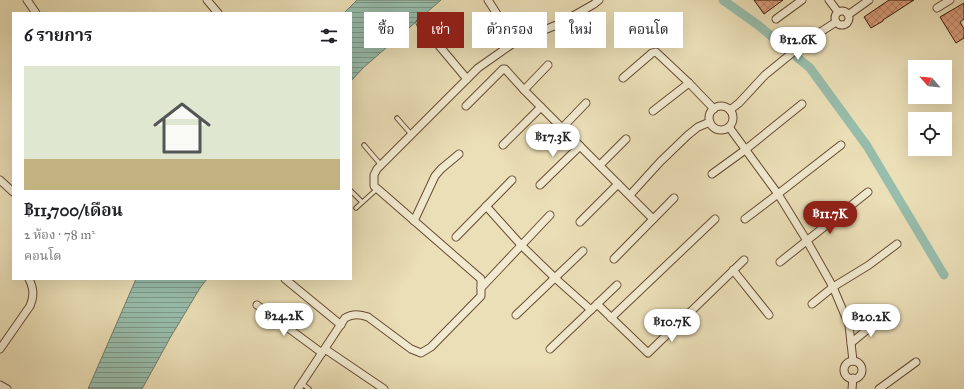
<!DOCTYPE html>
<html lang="th">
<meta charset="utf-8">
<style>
:root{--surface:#fff;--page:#f6f6f6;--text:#202124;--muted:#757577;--line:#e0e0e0;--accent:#8f2418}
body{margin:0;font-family:"IM FELL Great Primer","Noto Serif Thai",serif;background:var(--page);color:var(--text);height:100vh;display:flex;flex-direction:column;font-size:15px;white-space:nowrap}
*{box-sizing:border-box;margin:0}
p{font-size:13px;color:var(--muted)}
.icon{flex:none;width:22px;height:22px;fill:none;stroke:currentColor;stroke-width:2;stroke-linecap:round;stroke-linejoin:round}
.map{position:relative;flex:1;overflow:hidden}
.drawer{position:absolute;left:12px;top:12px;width:340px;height:268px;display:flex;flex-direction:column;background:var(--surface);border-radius:0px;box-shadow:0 4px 16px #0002}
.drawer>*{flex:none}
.hud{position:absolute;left:364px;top:12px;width:380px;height:36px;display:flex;gap:8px}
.needle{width:26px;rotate:297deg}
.buttons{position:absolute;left:908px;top:60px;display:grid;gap:8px}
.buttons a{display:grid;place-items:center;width:44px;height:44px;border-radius:0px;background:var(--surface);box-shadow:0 4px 16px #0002;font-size:20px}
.price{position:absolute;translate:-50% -34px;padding:0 9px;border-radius:14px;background:#fff;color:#222;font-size:13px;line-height:26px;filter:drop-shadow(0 1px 2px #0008)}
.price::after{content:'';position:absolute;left:50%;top:24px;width:12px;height:9px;margin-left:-6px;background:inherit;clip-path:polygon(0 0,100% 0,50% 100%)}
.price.active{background:var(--accent);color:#fff}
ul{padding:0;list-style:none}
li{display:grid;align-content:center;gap:8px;height:212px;padding:0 12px}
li+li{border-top:1px solid var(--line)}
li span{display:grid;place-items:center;height:124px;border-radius:0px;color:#555}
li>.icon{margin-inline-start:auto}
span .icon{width:72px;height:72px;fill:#fffc;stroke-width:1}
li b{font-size:17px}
h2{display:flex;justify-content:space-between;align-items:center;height:48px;padding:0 12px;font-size:17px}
.chip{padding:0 14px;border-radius:0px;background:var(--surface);box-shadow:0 4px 16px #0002;font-size:14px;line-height:36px}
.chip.active{background:var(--accent);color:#fff}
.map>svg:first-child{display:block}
</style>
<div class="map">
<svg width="964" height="389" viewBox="0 0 964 389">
<defs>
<pattern id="water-rules" width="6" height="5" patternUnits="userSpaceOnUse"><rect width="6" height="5" fill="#98bdac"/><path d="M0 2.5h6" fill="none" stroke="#7d998a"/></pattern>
<pattern id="building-cross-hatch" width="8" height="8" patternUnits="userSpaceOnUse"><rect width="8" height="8" fill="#d99d7c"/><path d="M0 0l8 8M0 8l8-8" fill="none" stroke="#b17f64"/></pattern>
</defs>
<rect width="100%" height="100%" fill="#ebdfb7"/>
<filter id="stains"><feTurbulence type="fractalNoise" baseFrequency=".005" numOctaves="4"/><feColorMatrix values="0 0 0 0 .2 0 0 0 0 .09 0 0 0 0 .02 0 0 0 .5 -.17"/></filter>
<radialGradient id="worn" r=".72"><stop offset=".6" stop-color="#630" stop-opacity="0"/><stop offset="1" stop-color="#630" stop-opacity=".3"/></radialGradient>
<!-- water -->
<g fill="url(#water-rules)" stroke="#727c6a">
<path d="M357,0H441L363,68L351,81V13H344Z"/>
<path d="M136,279H207L200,288L170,338L142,389H88Z"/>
</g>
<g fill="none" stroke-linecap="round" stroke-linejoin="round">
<!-- canal -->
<path stroke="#98bdac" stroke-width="9" d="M723,0L758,25L810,68L867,146L944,275"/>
</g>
<!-- building -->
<g fill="url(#building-cross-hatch)" stroke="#391a06">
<path d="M754,0H783L764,14Z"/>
<path d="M889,0H914L883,20V21L871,28L864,17Z"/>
<path d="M964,3V19L960,22L964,29V38L956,43L940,17Z"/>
</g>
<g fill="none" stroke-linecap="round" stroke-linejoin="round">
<!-- lane casing -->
<g stroke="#664b32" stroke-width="5.5">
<g id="lane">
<path d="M397,118L411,134"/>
<path d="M364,145L381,165"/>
<path d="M351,191L362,202"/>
<path d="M356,208L377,189"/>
<path d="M301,383L309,389"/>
</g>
</g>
<!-- street casing -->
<g stroke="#664b32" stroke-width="9">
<g id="street">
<path d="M27,0L36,13"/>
<path d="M207,0L218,13"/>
<path d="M488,0L515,42"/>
<path d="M829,0L838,12"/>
<path d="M937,8L950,0"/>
<circle cx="842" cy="18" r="7"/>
<path d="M848,15L869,0"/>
<path d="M776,19L802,0"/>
<path d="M420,23L467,79"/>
<path d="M623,78L652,53L656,52L689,83L714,109"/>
<path d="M524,90L548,65"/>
<path d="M466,106L503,69H505L524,90L653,219"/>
<circle cx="721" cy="118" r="12"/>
<path d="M730,110L739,103L765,75L808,40L836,22"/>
<path d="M653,111L689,83"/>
<path d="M729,127L778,194L807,241L833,287L849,325L853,361"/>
<path d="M562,128L586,103"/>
<path d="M503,145L541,107"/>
<path d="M600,165L626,139"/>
<path d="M712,174L745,150L802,104"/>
<path d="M0,180L13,192"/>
<path d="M540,185L580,146"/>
<path d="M630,195L660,162L688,135L698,127L710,122"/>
<path d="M486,206L522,246L555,278L591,310"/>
<path d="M745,219L778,194L841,145"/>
<path d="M414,221L435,176L441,169L459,154"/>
<path d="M580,222L618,184"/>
<path d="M456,237L512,180"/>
<path d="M614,259L674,198"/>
<path d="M780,262L868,192"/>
<path d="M733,270L769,315"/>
<path d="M285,279L341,325"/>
<path d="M481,288L550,215"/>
<path d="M597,304L648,353L744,260"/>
<path d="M812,304L833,287L869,265L897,244"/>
<path d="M257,305L322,353"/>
<path d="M516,315L583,251"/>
<path d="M611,318L715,219"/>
<path d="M851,343L880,319"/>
<path d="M0,349L30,306C34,296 34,289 29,279"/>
<path d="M325,349L384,389"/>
<path d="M550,349L617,285"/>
<circle cx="853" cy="370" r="9"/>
<path d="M0,385L7,389"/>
<path d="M298,389L345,318C353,313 360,314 368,317L411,349L421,353L431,347L481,296V279L380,191L374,186V175L377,169L478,68L515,42L559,24L594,4L599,0"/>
<path d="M852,389L853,378"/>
<path d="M879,389L916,362"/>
</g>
</g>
<!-- lane -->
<use href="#lane" stroke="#f2ead0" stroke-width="3.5"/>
<!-- street -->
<use href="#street" stroke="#f2ead0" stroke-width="7"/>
</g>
<rect width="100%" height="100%" filter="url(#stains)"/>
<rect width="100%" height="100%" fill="url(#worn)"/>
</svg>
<div class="buttons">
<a><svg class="needle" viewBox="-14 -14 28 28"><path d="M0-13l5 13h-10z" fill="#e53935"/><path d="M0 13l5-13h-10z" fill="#757577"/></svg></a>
<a><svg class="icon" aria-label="locate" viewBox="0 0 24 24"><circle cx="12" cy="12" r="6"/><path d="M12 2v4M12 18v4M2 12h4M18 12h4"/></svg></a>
</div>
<b class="price" style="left:798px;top:61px">฿12.6K</b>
<b class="price" style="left:553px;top:158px">฿17.3K</b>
<b class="price active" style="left:830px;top:235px">฿11.7K</b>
<b class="price" style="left:284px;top:337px">฿24.2K</b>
<b class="price" style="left:871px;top:338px">฿20.2K</b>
<b class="price" style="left:672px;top:343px">฿10.7K</b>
<div class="hud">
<a class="chip">ซื้อ</a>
<a class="chip active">เช่า</a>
<a class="chip">ตัวกรอง</a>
<a class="chip">ใหม่</a>
<a class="chip">คอนโด</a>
</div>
<section class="drawer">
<h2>6 รายการ<svg class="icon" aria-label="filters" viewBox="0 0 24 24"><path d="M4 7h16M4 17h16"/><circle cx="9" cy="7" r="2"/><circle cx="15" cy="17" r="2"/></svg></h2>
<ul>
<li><span style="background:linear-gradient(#dfe7d0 75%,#c2b280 0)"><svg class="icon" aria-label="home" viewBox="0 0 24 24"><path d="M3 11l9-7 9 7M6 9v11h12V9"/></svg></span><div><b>฿11,700/เดือน</b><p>2 ห้อง · 78 m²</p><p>คอนโด</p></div></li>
</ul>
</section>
</div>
